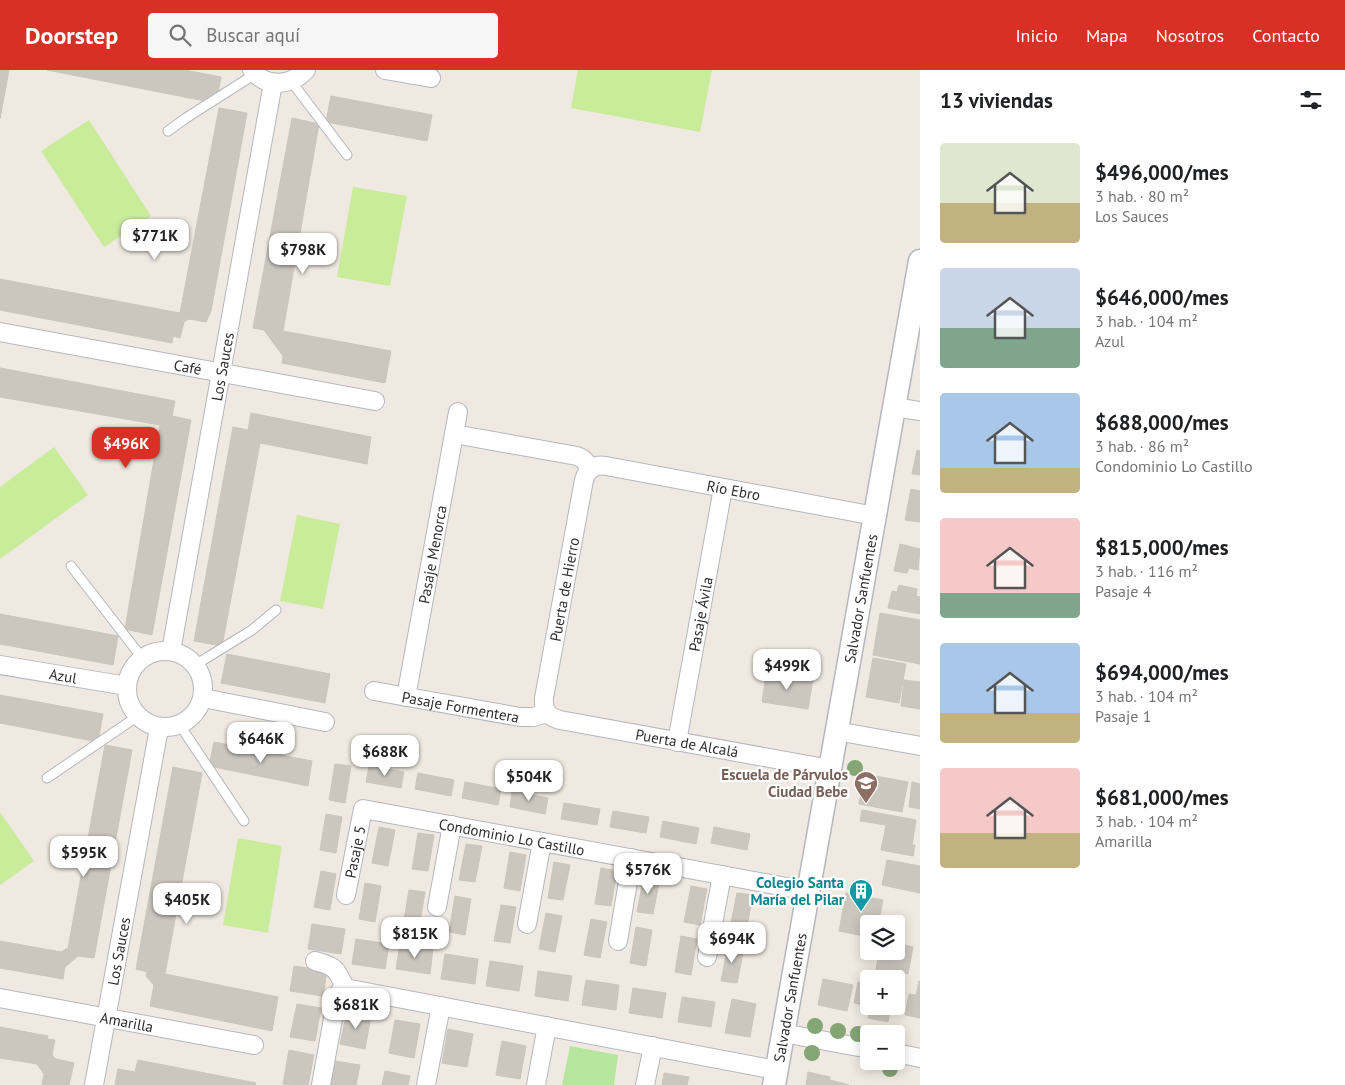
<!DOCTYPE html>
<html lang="es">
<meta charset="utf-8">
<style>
:root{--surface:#fff;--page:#f6f6f6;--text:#202124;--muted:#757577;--accent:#d93025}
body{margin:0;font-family:"PT Sans",sans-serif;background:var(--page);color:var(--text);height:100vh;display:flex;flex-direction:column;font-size:19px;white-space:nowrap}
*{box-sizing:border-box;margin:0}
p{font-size:16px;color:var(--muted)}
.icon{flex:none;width:28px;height:28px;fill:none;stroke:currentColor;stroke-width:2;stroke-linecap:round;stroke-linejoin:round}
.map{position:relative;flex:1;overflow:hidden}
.side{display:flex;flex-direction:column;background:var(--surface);width:425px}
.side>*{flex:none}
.tools{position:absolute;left:860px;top:845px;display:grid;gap:10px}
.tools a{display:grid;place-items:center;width:45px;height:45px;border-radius:5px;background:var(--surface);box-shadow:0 2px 12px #0003;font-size:25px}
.price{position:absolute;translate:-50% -42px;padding:0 11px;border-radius:10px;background:#fff;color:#222;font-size:16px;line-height:32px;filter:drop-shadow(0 1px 2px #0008)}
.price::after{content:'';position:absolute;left:50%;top:30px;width:15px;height:11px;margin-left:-8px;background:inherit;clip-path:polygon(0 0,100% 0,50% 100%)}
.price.selected{background:var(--accent);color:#fff}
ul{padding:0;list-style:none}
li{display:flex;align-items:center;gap:15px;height:125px;padding:0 20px}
li span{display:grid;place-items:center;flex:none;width:140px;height:100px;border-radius:5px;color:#555}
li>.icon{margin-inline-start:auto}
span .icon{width:60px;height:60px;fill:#fffc;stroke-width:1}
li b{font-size:21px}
h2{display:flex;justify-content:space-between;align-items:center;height:60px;padding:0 20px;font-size:21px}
header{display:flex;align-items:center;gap:30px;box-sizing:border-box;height:70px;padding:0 25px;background:var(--accent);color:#fff}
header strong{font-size:24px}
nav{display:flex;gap:28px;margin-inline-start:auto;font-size:18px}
.search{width:350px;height:45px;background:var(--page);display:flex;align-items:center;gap:12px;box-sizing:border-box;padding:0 18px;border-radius:5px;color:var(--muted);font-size:19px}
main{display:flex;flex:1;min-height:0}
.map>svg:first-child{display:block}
</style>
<header>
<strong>Doorstep</strong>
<div class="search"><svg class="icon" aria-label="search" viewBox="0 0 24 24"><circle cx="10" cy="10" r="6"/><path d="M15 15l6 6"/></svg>Buscar aquí</div>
<nav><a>Inicio</a><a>Mapa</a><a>Nosotros</a><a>Contacto</a></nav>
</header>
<main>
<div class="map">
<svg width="920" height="1015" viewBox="0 0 920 1015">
<rect width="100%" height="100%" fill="#efe9e1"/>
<!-- green -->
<path fill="#b6e59e" d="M570,976L618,985L614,1015H562Z"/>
<!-- pitch -->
<g fill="#c9ec9a">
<path d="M578,0H712L700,62L571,38Z"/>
<path d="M89,50L151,146L104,177L41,81Z"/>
<path d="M353,117L407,126L390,216L337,207Z"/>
<path d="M54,377L88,425L0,489V417Z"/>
<path d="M297,445L340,454L323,539L280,531Z"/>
<path d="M0,742L34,791L0,815Z"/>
<path d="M238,768L282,776L268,863L223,855Z"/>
</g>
<!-- building -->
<g fill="#cbc7bf" stroke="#cbc5ba">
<path d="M0,0H9L0,49Z"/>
<path d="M47,0H185L221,7L218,23L205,31Z"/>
<path d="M331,26L432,45L427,71L326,52Z"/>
<path d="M219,38L247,43L211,241L206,252L189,249L184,252L180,268L173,266L172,273L0,240V209L180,243Z"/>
<path d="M292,48L319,54L283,261L391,281L385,313L282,293L283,286L264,260L253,258Z"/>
<path d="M0,298L175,331L172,346L191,350L152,565L125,559L160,355L0,327Z"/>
<path d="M251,343L371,367L367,394L260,373L222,576L194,571L233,357L248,360Z"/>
<path d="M917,380L920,381V405L912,404Z"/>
<path d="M911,419L920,421V452L905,450Z"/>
<path d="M900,474L920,479L918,500L909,498L907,503L894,501Z"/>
<path d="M899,515L917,519L916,526L920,527V544L888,538L892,521L897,522Z"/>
<path d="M880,543L920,550V594L873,585Z"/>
<path d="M0,544L118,566L113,595L0,574Z"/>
<path d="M227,584L330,604L325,633L221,613Z"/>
<path d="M873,588L906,594L899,633L866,627Z"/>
<path d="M766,604L813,610L808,639L762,632Z"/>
<path d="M904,610L920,612V639L901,636Z"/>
<path d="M0,625L103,644L98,672L0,653Z"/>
<path d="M214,672L312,691L308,716L209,696Z"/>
<path d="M105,675L132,680L94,888L78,886L65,897L63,909L0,898V871L61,882L68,878Z"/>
<path d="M335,694L351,696L345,733L329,730Z"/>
<path d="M369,696L404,702L401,718L366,712Z"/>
<path d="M173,697L202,703L165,904L278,927L272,961L150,936L154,915L146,906L147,902L136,899Z"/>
<path d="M418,703L454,710L451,726L415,719Z"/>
<path d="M864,704L908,712L902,742L859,734Z"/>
<path d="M465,712L501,719L498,735L462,728Z"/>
<path d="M912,712L920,714V739L909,737Z"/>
<path d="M512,721L548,728L545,744L510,737Z"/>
<path d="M564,733L600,739L597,755L561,749Z"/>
<path d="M862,740L916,750L912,775H915L913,786L881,780L886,755L860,751Z"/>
<path d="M613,741L649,747L646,763L610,757Z"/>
<path d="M326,744L342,747L336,783L320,780Z"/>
<path d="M663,751L699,758L696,774L660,767Z"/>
<path d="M379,757L395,760L388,796L372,793Z"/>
<path d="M714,757L750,764L747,780L711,773Z"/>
<path d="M418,763L434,765L428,801L412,799Z"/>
<path d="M466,774L482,776L475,812L459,810Z"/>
<path d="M510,782L526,785L520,821L504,818Z"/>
<path d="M887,790L920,796V823L882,815Z"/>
<path d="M554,792L570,795L563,830L548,828Z"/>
<path d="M601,798L617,801L611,836L595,834Z"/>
<path d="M321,801L336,804L330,840L314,837Z"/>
<path d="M644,805L660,808L653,844L637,842Z"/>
<path d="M365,813L381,816L375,852L359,849Z"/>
<path d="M691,816L707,819L700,855L684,852Z"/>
<path d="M409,820L425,822L419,858L403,856Z"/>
<path d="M737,823L753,825L746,861L730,858Z"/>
<path d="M846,823L883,830L878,854H869V867L839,861Z"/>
<path d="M455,826L471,829L465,865L449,862Z"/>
<path d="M501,835L516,837L510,873L494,871Z"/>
<path d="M546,843L562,846L555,882L539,879Z"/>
<path d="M591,849L607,852L600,888L584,885Z"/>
<path d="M312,854L345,859L341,884L308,879Z"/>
<path d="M636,857L652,860L646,896L630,893Z"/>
<path d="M681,866L697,869L691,905L675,902Z"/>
<path d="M356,869L389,874L385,899L352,894Z"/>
<path d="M896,873L913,877L908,904L888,900L886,908L875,905L879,883L872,881H896Z"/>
<path d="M400,874L433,879L430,904L396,899Z"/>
<path d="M728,875L744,878L737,913L721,911Z"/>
<path d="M445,884L478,889L475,914L441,909Z"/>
<path d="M490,891L523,896L519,921L486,916Z"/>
<path d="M294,896L327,901L323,926L290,921Z"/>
<path d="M538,901L572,906L568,931L535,926Z"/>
<path d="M823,909L853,915L847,941L818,935Z"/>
<path d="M586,910L619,915L616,940L582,935Z"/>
<path d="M919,911H920V948L905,945L909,924L916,925Z"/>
<path d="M858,912L869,914V936L854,933Z"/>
<path d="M633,918L666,923L662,948L629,943Z"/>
<path d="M682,927L715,932L711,957L678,952Z"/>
<path d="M732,929L756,934L750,967L725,963Z"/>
<path d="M297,934L321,938L315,971L290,967Z"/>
<path d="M871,936H891L888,952L868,948Z"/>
<path d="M347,941L371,946L365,979L340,974Z"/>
<path d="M395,950L420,954L414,988L389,983Z"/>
<path d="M0,957L48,966L47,969L55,970L52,985L56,989L74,993L69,1015H42L44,1004L37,994L0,988Z"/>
<path d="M448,959L473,964L467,997L442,993Z"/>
<path d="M502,971L526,976L520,1009L496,1005Z"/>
<path d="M289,980L314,985L308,1015L283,1014Z"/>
<path d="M138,990L256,1013L255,1015H115L118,999L135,1002Z"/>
<path d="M335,991L360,995L356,1015H331Z"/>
<path d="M385,1001L410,1006L408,1015H382Z"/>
<path d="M808,1002L830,1007V1010L849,1015H806Z"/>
<path d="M664,1003L689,1007L687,1015H662Z"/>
</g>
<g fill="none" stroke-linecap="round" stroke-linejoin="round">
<!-- service casing -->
<g stroke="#b4b7c1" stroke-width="11">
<g id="service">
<path d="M291,11L347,85"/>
<path d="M168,61L186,48L255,4"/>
<path d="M71,496L143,589"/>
<path d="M195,595L252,560L276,540"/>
<path d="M179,654L244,751"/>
<path d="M47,708L138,646"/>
</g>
</g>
<!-- minor casing -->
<g stroke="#b4b7c1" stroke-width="20">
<g id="minor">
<path d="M252,0C266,18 291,16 306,0"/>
<path d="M385,0L431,8"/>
<path id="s1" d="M0,262L375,331"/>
<path d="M894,337L920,341"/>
<path d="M454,364L577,386L583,389L591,398"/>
<circle cx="165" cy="619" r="38"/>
<path id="s2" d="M171,581L273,13"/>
<path id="s3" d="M0,595L127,616"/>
<path id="s4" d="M374,621L520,647H533L547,643"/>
<path id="s5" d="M406,627L458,342"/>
<path d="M203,628L325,652"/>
<path d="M836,661L920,676"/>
<path id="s6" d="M677,672L723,418"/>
<path id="s7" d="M830,699L560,650C548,647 543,640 544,628L584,410C587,399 595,394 606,396L875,446"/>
<path id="s8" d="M346,825L363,739L808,821"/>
<path d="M437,837L452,755"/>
<path d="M527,854L542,772"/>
<path d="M618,871L632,788"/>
<path d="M707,887L722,805"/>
<path d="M315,891C335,896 337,899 345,918"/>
<path id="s9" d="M0,928L254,975"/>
<path d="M783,963L869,979"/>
<path d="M896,983L920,988"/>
<path id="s10" d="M94,1015L159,658"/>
<path d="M321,1015L337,927L341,920L345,918L776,1000"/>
<path d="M426,1015L441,936"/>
<path d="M536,1015L547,956"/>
<path d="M645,1015L653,976"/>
</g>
</g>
<!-- tertiary casing -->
<g stroke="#b4b7c1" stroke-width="25">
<g id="tertiary">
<path id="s11" d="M774,1015L920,191"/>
</g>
</g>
<!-- service -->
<use href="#service" stroke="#fff" stroke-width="9"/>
<!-- minor -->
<use href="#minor" stroke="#fff" stroke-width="18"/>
<!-- tertiary -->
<use href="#tertiary" stroke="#fff" stroke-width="22"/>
</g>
<!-- trees -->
<g fill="#84a574">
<circle cx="855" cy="698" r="8"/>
<circle cx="815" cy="956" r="8"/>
<circle cx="838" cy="961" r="8"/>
<circle cx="858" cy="964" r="8"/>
<circle cx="812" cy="983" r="8"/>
<circle cx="890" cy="999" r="8"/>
</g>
<!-- icons -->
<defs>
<g id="school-pin" transform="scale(1.25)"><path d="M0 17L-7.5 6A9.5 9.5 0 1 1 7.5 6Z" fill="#8d6e63" stroke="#fff"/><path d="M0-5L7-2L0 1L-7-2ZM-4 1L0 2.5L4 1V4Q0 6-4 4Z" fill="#fff"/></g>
<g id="building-pin" transform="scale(1.25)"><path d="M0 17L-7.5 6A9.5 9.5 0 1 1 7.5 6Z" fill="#0f9aa8" stroke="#fff"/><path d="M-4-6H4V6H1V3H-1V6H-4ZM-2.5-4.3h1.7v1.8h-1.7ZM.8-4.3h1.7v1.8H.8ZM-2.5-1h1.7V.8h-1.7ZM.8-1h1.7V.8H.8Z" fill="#fff"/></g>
</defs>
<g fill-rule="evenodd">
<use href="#school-pin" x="866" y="713"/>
<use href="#building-pin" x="861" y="821"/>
</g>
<g text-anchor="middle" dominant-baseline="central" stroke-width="4.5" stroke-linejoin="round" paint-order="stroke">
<!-- street labels -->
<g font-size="15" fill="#2e2e2e" stroke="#fff">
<text stroke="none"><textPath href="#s1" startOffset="191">Café</textPath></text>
<text stroke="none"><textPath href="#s2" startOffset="289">Los Sauces</textPath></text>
<text stroke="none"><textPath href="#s7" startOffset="685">Río Ebro</textPath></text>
<text stroke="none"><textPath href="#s5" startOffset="145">Pasaje Menorca</textPath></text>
<text stroke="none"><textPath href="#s7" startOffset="415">Puerta de Hierro</textPath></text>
<text stroke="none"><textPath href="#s11" startOffset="494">Salvador Sanfuentes</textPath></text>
<text stroke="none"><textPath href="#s6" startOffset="130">Pasaje Ávila</textPath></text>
<text stroke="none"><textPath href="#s3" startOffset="64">Azul</textPath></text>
<text stroke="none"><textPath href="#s4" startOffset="88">Pasaje Formentera</textPath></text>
<text transform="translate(687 673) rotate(10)">Puerta de Alcalá</text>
<text stroke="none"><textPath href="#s8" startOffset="239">Condominio Lo Castillo</textPath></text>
<text stroke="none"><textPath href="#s8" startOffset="44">Pasaje 5</textPath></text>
<text stroke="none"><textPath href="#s10" startOffset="136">Los Sauces</textPath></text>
<text stroke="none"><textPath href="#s11" startOffset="89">Salvador Sanfuentes</textPath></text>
<text stroke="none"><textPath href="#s9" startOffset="129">Amarilla</textPath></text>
</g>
<!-- education labels -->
<g font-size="15" font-weight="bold" fill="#785e54" stroke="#fff" text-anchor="end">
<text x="848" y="704">Escuela de Párvulos<tspan x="848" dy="17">Ciudad Bebe</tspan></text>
</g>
<!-- culture labels -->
<g font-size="15" font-weight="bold" fill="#0d838f" stroke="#fff" text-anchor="end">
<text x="844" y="812">Colegio Santa<tspan x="844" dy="17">María del Pilar</tspan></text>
</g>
</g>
</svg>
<div class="tools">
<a><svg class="icon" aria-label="layers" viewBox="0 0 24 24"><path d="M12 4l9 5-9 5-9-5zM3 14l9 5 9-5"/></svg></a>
<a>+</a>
<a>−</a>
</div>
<b class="price" style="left:155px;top:191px">$771K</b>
<b class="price" style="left:303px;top:205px">$798K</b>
<b class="price selected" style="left:126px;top:399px">$496K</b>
<b class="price" style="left:787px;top:621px">$499K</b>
<b class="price" style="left:261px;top:694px">$646K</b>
<b class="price" style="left:385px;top:707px">$688K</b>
<b class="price" style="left:529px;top:732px">$504K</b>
<b class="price" style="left:84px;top:808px">$595K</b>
<b class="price" style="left:648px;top:825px">$576K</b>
<b class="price" style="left:187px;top:855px">$405K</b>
<b class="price" style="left:415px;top:889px">$815K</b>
<b class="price" style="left:732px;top:894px">$694K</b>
<b class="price" style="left:356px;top:960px">$681K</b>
</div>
<section class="side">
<h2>13 viviendas<svg class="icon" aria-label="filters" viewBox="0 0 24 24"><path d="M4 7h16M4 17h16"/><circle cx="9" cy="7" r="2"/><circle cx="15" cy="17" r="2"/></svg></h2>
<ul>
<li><span style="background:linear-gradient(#dfe7d0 60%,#c2b280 0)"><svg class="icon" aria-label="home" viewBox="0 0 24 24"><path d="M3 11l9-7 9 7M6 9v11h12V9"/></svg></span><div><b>$496,000/mes</b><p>3 hab. · 80 m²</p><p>Los Sauces</p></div></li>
<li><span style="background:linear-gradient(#c9d6e8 60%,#7fa58c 0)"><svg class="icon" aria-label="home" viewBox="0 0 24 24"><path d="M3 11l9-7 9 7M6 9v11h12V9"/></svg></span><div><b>$646,000/mes</b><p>3 hab. · 104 m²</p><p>Azul</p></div></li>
<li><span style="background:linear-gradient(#a9c7e8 75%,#c2b280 0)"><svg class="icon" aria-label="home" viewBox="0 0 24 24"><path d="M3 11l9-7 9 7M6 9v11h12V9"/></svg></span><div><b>$688,000/mes</b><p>3 hab. · 86 m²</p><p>Condominio Lo Castillo</p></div></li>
<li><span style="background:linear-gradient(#f6c9c9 75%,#7fa58c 0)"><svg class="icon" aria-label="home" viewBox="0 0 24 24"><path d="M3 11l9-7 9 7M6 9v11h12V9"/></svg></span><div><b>$815,000/mes</b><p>3 hab. · 116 m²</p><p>Pasaje 4</p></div></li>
<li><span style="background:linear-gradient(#a9c7e8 70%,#c2b280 0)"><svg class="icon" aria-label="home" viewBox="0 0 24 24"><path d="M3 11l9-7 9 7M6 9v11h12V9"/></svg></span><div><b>$694,000/mes</b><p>3 hab. · 104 m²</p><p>Pasaje 1</p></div></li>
<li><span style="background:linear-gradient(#f6c9c9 65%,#c2b280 0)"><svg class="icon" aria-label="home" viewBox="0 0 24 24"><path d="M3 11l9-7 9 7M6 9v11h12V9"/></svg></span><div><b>$681,000/mes</b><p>3 hab. · 104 m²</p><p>Amarilla</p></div></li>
</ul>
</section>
</main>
